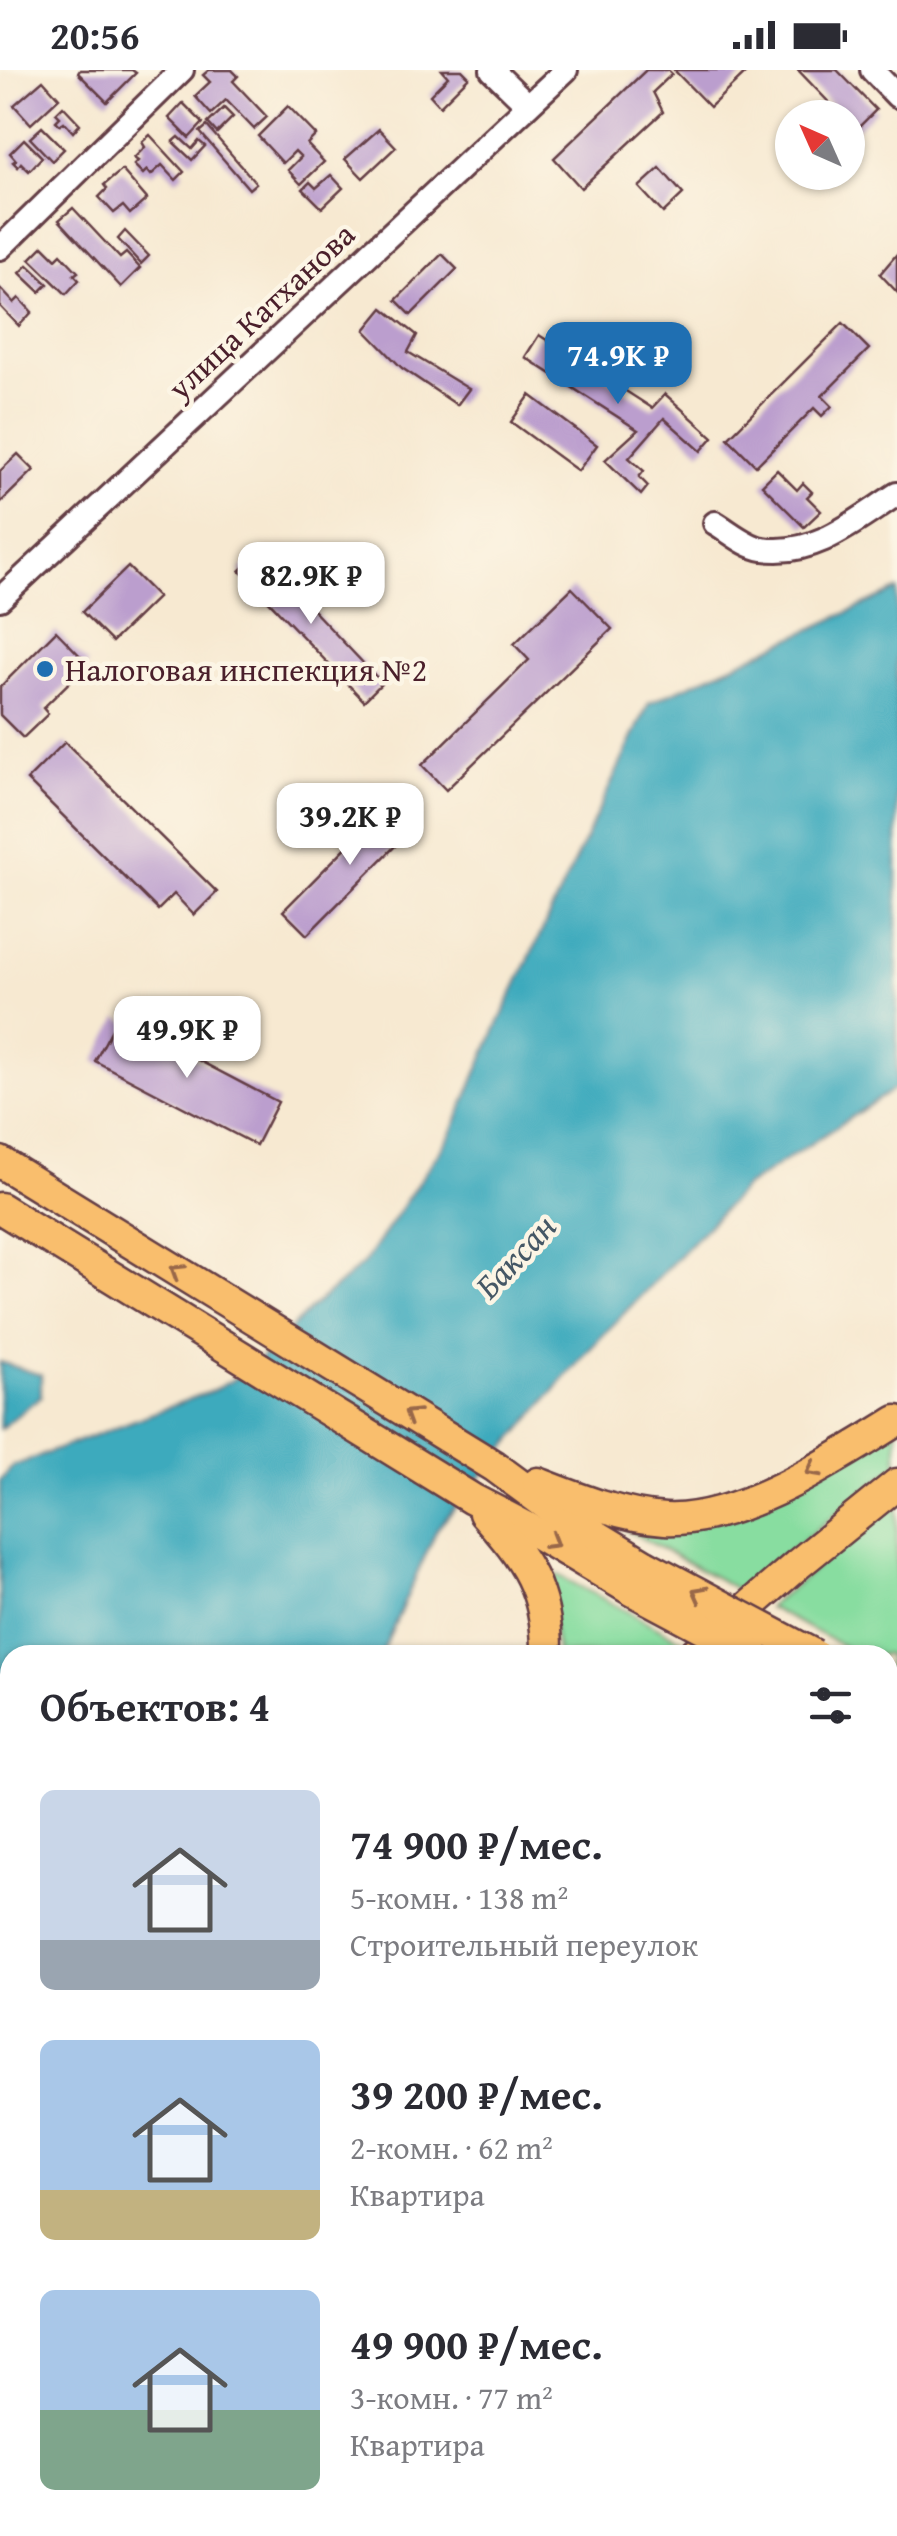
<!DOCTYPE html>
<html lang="ru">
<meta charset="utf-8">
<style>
:root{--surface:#fff;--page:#f2f2f3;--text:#2b2b33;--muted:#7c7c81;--accent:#1f6fb2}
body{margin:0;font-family:"Gentium Book Plus",serif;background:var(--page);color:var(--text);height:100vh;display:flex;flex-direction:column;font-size:38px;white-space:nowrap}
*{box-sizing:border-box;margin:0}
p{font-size:32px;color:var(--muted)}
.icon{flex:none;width:55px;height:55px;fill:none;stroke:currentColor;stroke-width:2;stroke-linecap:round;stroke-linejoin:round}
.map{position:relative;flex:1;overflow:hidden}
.side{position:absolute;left:0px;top:1575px;width:898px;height:892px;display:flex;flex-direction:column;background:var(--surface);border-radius:30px 30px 0 0;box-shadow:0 2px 8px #0004}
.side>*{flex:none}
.needle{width:65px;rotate:315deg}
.fabs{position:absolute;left:775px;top:30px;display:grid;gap:20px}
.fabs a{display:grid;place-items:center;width:90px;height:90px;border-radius:50%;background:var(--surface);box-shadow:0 2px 8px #0004;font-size:50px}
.price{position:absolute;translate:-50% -85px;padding:0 22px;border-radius:20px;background:#fff;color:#222;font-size:32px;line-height:65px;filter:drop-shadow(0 2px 5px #0008)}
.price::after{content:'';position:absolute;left:50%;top:60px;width:30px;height:22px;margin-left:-15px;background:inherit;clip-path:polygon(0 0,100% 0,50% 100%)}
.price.selected{background:var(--accent);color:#fff}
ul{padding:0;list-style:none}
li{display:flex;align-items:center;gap:30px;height:250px;padding:0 40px}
li span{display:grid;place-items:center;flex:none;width:280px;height:200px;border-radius:15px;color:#555}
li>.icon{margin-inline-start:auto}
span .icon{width:120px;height:120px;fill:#fffc;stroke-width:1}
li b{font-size:42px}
h2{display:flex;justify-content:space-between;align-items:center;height:120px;padding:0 40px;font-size:42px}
.status{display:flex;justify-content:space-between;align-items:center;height:70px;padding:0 50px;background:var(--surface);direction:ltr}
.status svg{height:28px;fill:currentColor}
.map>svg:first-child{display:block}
</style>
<div class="status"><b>20:56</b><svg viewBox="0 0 49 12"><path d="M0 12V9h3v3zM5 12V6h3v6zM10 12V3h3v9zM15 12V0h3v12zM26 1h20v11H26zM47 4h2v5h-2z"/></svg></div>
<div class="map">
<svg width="897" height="2466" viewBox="0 0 897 2466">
<rect width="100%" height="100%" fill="#fcf5e5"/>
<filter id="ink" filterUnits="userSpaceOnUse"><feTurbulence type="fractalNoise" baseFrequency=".01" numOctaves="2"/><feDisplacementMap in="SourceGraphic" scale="20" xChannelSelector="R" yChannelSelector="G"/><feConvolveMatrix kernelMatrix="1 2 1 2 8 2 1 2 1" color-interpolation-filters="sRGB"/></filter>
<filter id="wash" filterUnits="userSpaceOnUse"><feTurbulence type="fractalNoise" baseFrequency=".0048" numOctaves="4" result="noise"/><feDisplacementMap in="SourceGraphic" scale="40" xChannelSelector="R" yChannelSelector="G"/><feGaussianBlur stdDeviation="2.25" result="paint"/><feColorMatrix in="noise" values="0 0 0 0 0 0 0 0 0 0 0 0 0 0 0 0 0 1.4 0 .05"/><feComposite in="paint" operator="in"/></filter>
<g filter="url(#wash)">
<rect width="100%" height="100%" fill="#f7e9d1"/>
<!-- green -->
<g fill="#88dda0" stroke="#697e66" stroke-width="2.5">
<path d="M897,1359V1395L740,1521L627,1460L628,1453L662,1458Z"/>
<path d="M897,1432V1596L891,1601L888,1599V1585H860L768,1537Z"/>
<path d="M558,1505L685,1572L671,1585H558L545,1512Z"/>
</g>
<!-- water -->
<g fill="#3eaabd" stroke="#446474" stroke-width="2.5">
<path d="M897,520V1017L745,1117L586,1283L437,1459L381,1585H10V2048L0,2061V1411L13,1396L214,1320L248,1301L310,1239L364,1193L451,1064L494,963L649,633Z"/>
<path d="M0,1292L41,1305V1326L0,1359Z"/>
</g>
<g id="blocks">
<!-- building -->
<g fill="#bb9ece">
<path d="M80,0H132L136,3L107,32L78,3Z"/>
<path d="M209,0H232L238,6L233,11L267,47L254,59L226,30L211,44L195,26L210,12L203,5Z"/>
<path d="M442,0H462L469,7L440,36L430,25L448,7Z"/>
<path d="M646,0H668L672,4L653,22L663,42L581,118L554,88Z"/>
<path d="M674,0H749L710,37Z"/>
<path d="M798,0H837L876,40L856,60L848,51V48H844Z"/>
<path d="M43,10L59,28L31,54L14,35Z"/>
<path d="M183,33L203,53L189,68L169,48Z"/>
<path d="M63,36L80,54L73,62L64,52L60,55L56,51L60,47L56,43Z"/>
<path d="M288,36L316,65L307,74L324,92L301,114L288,100L301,87L295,81L283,93L258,66Z"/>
<path d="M224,38L233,47L217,63L208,53Z"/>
<path d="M207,56L256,113L249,119L200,62Z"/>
<path d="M42,57L64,79L52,91L30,68Z"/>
<path d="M379,59L396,77L363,108L345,89Z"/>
<path d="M150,65L184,102L176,110L162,95L151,105L147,100L143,104L134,95L138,91L134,88L145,77L142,72Z"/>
<path d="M179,67L192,79L199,71L205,76L192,90L173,72Z"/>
<path d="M24,69L42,87L29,101L21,93L18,97L13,92L16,90L10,83Z"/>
<path d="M660,98L683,124L663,143L639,117Z"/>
<path d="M122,100L147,129L130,144L123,136L114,143L99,127L107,119L104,115Z"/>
<path d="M331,105L343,118L322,138L303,119L310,112L316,118Z"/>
<path d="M73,138L120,188L126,183L140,198L121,217L59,150Z"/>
<path d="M125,161L149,186L141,194L118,169Z"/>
<path d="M43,176L56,189L61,184L78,202L74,205L79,210L66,224L30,189Z"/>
<path d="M442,184L457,199L411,245L396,230Z"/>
<path d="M897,184V222L880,204Z"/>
<path d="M28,195L48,214L40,222L20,203Z"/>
<path d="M0,218L14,233L19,228L32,242L19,256L0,236Z"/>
<path d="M383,238L417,265L408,282L469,319L457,335L402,298L365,260Z"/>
<path d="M843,253L869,279L822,326L832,336L822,346L814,338L756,396L728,368Z"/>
<path d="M539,265L652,338L665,324L713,367L701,381L664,348L629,388L644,401L639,407L648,416L641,425L605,390L638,360L525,287Z"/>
<path d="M530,325L597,375L578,401L511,352Z"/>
<path d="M18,384L34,400L0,433V401Z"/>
<path d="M777,400L797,420L803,413L812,422L807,427L821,441L804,457L762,415Z"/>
<path d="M259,483L382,613L364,631L240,501Z"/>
<path d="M128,497L158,527L112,572L82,542Z"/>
<path d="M572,518L612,559L446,720L422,695L529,590L514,574Z"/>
<path d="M56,561L88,594L43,638L48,644L23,668L0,645V617Z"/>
<path d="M65,672L217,822L194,845L174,824L158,840L27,710Z"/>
<path d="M392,731L416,755L307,865L283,841Z"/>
<path d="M118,948L278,1032L256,1075L95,991Z"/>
<path d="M387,2458H439L446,2466H417L412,2461L406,2466H394Z"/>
</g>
</g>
</g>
<g filter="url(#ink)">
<use href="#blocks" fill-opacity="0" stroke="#643d44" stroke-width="2.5"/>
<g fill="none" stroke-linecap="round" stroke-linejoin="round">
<!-- minor casing -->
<g stroke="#643d44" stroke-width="28">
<g id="minor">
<path d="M492,0L528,35"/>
<path d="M872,0L897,26"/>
<path d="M0,178L182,0"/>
<path d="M715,453C729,461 747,477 763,479C814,487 857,450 897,424"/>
<path d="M0,529L566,0"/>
<path d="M888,1787L897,1786"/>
<path d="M0,2351L10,2343"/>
<path d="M888,2390L897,2396"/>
<path d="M484,2466L493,2458"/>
</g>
</g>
<!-- major casing -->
<g stroke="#643d44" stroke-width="35">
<g id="major">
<path d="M0,1092L494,1396L551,1438L645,1495"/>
<path d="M0,1138L472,1429L528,1458L630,1519"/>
<path d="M538,1413C579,1429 621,1446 665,1449C739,1453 835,1389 897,1351"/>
<path d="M484,1443C525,1489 548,1520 547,1585"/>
<path d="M693,1585L797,1495L897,1414"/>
<path d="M888,1656L897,1661"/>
<path d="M888,1746L897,1745"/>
<path d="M0,2130L10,2113"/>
<path d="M0,2299L10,2291"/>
</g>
</g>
<!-- minor -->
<use href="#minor" stroke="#fff" stroke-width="22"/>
<!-- major -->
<use href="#major" stroke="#f9be6d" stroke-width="30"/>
<!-- major-bridge casing -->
<g stroke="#643d44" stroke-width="35" stroke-linecap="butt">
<g id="major-bridge">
<path d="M645,1495L814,1585"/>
<path d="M630,1519L754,1585"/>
<path d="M888,1624L897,1629"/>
</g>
</g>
<!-- major-bridge -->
<use href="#major-bridge" stroke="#f9be6d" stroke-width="30"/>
</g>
<!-- one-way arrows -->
<defs><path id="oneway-chevron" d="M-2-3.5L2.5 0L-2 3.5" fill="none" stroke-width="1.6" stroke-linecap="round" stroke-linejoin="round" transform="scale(2.5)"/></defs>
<g stroke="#996749">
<use href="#oneway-chevron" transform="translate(177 1201) rotate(-148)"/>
<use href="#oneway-chevron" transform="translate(411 1345) rotate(-148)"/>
<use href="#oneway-chevron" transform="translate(813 1400) rotate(151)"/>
<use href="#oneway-chevron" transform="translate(552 1472) rotate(31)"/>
<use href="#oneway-chevron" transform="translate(699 1523) rotate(-152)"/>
</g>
</g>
<!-- markers -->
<circle fill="#1f6fb2" stroke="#fcf5e5" stroke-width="4" cx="45" cy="599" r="10"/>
<g text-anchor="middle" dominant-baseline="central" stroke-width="9" stroke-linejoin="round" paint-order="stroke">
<!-- street labels -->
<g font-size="32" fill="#4a1f2b" stroke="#fcf5e5">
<text transform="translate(261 241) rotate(-43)">улица Катханова</text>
</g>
<!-- poi labels -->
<g font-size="32" fill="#4a1f2b" stroke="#fcf5e5" text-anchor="start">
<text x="65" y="599">Налоговая инспекция №2</text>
</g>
<!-- water labels -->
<g font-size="35" font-style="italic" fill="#455765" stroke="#fcf5e5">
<text transform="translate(515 1186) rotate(-47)">Баксан</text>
</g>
</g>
</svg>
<div class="fabs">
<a><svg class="needle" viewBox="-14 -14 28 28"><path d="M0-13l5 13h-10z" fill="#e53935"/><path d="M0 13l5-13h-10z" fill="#7c7c81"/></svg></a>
</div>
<b class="price selected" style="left:618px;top:337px">74.9K ₽</b>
<b class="price" style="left:311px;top:557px">82.9K ₽</b>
<b class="price" style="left:350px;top:798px">39.2K ₽</b>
<b class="price" style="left:187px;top:1011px">49.9K ₽</b>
<section class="side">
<h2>Объектов: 4<svg class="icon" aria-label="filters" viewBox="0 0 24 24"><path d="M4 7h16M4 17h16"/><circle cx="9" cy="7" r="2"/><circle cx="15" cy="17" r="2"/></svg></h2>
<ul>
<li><span style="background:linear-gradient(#c9d6e8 75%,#9aa5b1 0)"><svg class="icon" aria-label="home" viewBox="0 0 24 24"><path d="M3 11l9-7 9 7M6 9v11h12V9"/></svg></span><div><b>74 900 ₽/мес.</b><p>5-комн. · 138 m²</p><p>Строительный переулок</p></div></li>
<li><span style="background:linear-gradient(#a9c7e8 75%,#c2b280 0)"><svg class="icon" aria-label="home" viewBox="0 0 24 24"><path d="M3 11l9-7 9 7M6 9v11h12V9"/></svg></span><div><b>39 200 ₽/мес.</b><p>2-комн. · 62 m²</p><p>Квартира</p></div></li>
<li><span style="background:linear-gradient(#a9c7e8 60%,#7fa58c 0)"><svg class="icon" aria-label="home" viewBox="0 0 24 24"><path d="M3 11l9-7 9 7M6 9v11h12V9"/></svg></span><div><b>49 900 ₽/мес.</b><p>3-комн. · 77 m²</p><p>Квартира</p></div></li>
</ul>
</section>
</div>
